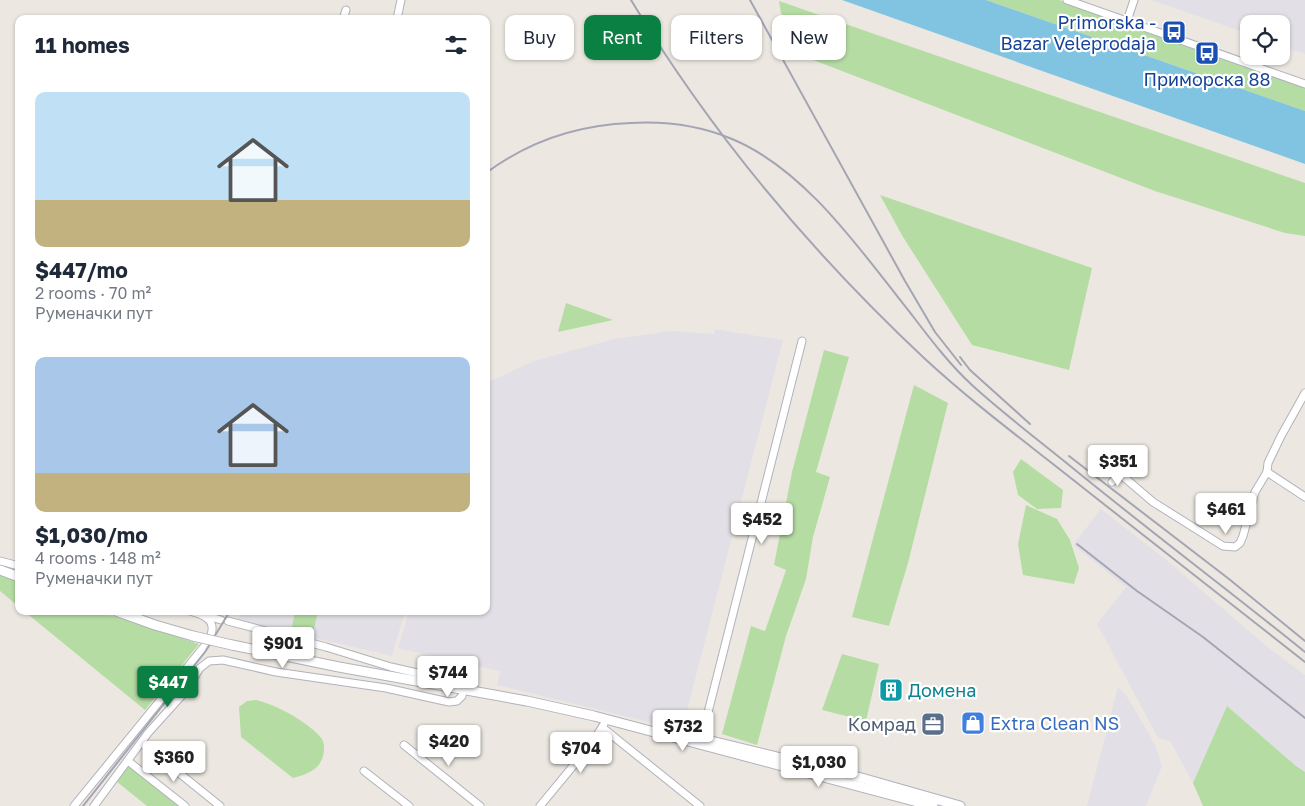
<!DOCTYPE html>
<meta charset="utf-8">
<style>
:root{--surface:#fff;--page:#f6f6f7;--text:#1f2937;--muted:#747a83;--accent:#0b8043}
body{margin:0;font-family:"Golos Text",sans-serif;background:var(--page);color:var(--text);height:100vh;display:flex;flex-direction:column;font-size:19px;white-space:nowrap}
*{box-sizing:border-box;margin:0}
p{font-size:16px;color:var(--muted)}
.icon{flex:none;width:28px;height:28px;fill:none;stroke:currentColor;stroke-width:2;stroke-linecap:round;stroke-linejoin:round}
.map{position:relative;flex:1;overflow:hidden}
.drawer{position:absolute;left:15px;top:15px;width:475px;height:600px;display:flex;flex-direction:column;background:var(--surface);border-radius:10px;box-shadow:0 1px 4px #0004}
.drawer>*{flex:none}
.hud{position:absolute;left:505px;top:15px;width:475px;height:45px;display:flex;gap:10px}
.fabs{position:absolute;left:1240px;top:15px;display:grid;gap:10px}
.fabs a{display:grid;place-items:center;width:50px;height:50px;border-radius:10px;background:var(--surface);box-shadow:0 1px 4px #0004;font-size:25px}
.price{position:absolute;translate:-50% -42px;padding:0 11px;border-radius:5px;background:#fff;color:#222;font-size:16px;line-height:32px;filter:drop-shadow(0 1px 2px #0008)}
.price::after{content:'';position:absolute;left:50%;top:30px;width:15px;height:11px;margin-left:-8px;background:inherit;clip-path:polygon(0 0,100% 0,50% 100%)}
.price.current{background:var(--accent);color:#fff}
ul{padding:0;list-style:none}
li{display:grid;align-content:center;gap:10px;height:265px;padding:0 20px}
li span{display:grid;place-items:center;height:155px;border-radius:10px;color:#555}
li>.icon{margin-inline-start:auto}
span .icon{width:90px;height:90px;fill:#fffc;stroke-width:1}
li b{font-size:21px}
h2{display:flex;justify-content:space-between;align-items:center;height:60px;padding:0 20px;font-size:21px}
.chip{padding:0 18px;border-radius:10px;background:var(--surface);box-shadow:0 1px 4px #0004;font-size:18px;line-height:45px}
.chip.current{background:var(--accent);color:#fff}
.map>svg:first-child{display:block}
</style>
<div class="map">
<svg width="1305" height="806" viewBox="0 0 1305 806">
<rect width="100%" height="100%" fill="#ece8e1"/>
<!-- industrial -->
<g fill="#e2e0e6">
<path d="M1151,0H1305V54L1281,46V24H1249V34Z"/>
<path d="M715,329L783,340L682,730L497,685L500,671L398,648L409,611H486V383L534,361L614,339L671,331L714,334Z"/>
<path d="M1101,509L1169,562L1265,645L1305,675V772L1296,766L1228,707L1193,783L1170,741L1158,738L1097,624L1126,587L1073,545Z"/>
<path d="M244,611H405L392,656L237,620Z"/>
<path d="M1118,687L1126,695L1149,734L1156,748L1162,766L1146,806H1087Z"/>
</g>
<!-- green -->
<g fill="#b5dca3">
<path d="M986,0H1059L1305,86V111Z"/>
<path d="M779,1L1305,183V236L1285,233L1155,191L808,58L781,13Z"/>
<path d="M880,195L1092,268L1069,370L972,345L903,237Z"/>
<path d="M566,303L613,320L558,332Z"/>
<path d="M824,350L849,357L816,472L830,477L813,537L806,579L786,636L757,745L722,734L751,626L765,631L786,570L774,565L792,472Z"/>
<path d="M914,385L948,403L908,563L889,626L852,617Z"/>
<path d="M1021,459L1063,490L1061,508L1037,509L1018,495L1013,472Z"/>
<path d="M1026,505L1057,519L1070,540L1079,568L1074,584L1023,575L1018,544Z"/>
<path d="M0,575L19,582V607L0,591Z"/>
<path d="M24,611H98L199,644L145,710Z"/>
<path d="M295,611H318L312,638L291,632Z"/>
<path d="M842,654L879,664L866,721L822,710Z"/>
<path d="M256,700C275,704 310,723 322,739C324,743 324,746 324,750C323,768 309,774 293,778L241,737L239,707L247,701Z"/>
<path d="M1227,706L1296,766L1305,772V806H1203L1193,783Z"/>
<path d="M129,765L180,804L179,806H147L116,781Z"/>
</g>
<!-- water -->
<path fill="#80c4e2" d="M842,0H986L1305,111V164Z"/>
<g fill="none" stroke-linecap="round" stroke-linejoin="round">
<!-- street casing -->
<g stroke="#b1b2bb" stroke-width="9">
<g id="street">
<path d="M1067,0L1305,84"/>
<path d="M343,19L346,10"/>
<path d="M397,19L401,0"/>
<path d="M1127,21L1134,0"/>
<path d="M1098,455L1153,502L1223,546L1235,547L1240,543L1243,536L1255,492L1267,472L1268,463L1281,436L1305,393"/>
<path d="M1267,472L1305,497"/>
<path d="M1112,482L1119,473"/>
<path d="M0,561L19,566"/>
<path d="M207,616L221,620"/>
<path d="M603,728L700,806"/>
<path d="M142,743L220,806"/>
<path d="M700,744L802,341"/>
<path d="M404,745L480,806"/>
<path d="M128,761L185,806"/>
<path d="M364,771L409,806"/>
<path d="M74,806L207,643C219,623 209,616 190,611"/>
<path d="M94,806L148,733L185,692L200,668L209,661L223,660L276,672L386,688L449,702L457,701L462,696L467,671L461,683L391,667L326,647L228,621"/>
<path d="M540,806L592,743L604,724"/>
</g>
</g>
<!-- secondary casing -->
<g stroke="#b1b2bb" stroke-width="11">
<g id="secondary">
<path d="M0,570L19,577"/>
<path d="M116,611L155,625L193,636"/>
<path d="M232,645L339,667L527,701L594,716L933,806"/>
<path d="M703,739L851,775L960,806"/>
</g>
</g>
<!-- street -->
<use href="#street" stroke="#fff" stroke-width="7"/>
<!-- secondary -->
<use href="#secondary" stroke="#fff" stroke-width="9"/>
<!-- rail -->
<g stroke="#a4a5b4" stroke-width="2">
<path d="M631,0C711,133 811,252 924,358C977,407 1035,449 1091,494C1162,550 1234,606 1305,662"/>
<path d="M750,0L905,281L935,332L961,365"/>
<path d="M486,173C529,141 577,125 631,123C665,121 701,126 732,139C807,170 863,254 912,315C931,340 950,365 973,386C1004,414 1037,439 1069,465C1147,529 1227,589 1305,652"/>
<path d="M960,357L970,370L1030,424"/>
<path d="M1069,456L1229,579L1305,641"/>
<path d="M1077,544L1137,591L1203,637L1305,718"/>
<path d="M83,806L205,652L230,611"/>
</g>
<!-- secondary-bridge casing -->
<g stroke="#b1b2bb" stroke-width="11" stroke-linecap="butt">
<path id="secondary-bridge" d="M193,636L232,645"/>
</g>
<!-- secondary-bridge -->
<use href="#secondary-bridge" stroke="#fff" stroke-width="9"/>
</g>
<!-- icons -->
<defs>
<g id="bus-square" transform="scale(1.25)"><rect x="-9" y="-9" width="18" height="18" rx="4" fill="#1a4fb4" stroke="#fff"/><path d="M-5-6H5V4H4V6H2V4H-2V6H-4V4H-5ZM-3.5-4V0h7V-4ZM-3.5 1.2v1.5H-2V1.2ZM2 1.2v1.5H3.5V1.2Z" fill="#fff"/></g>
<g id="building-square" transform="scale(1.25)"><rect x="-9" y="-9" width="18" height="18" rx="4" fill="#0f9aa8" stroke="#fff"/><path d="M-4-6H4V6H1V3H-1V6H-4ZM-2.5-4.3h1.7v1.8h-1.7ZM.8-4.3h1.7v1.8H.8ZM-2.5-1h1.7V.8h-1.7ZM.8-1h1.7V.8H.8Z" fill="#fff"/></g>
<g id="shop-square" transform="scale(1.25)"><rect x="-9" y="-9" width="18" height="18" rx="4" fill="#3f7fe0" stroke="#fff"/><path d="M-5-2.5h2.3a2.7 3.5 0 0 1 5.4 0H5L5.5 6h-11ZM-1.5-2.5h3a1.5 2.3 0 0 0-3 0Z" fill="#fff"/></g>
<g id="office-square" transform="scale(1.25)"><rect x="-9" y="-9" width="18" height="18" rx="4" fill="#5c6f8a" stroke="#fff"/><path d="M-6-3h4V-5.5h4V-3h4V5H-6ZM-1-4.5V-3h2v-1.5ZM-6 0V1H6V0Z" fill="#fff"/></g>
</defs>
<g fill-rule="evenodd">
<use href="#bus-square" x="1174" y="32"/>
<use href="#bus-square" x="1207" y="53"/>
<use href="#building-square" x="891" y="690"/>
<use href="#shop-square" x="973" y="723"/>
<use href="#office-square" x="933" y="724"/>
</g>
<g text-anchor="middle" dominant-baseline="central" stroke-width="4.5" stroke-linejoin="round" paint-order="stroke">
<!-- transit labels -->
<g font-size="18" fill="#164399" stroke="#fff" text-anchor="end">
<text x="1156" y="22">Primorska -<tspan x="1156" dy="21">Bazar Veleprodaja</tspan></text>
<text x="1207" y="79" text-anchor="middle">Приморска 88</text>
</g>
<!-- culture labels -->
<g font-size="18" fill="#0d838f" stroke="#fff" text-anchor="start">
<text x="908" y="690">Домена</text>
</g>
<!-- shop labels -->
<g font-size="18" fill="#366cbe" stroke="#fff" text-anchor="start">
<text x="990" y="723">Extra Clean NS</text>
</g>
<!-- service labels -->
<g font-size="18" fill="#4e5e75" stroke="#fff" text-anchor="end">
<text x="916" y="724">Комрад</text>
</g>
</g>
</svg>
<div class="fabs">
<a><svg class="icon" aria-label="locate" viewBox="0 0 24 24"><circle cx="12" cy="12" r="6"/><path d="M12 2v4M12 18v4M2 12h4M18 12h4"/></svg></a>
</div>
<b class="price" style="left:1118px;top:487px">$351</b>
<b class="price" style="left:1226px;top:535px">$461</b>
<b class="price" style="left:762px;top:545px">$452</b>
<b class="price" style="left:283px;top:669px">$901</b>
<b class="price" style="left:448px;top:698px">$744</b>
<b class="price current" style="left:168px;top:708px">$447</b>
<b class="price" style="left:683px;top:752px">$732</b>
<b class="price" style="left:449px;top:767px">$420</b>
<b class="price" style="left:581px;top:774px">$704</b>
<b class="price" style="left:174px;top:783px">$360</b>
<b class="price" style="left:819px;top:788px">$1,030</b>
<div class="hud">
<a class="chip">Buy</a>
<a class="chip current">Rent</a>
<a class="chip">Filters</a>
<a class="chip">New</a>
</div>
<section class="drawer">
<h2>11 homes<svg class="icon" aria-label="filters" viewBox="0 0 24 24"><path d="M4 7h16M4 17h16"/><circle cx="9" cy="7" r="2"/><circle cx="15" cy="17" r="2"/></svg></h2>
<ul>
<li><span style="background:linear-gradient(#bfe0f5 70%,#c2b280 0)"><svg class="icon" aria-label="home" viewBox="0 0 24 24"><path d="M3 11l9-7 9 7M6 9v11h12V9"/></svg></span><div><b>$447/mo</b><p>2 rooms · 70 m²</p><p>Руменачки пут</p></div></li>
<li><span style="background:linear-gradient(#a9c7e8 75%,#c2b280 0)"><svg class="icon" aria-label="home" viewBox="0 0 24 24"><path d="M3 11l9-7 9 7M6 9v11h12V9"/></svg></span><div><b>$1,030/mo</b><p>4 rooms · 148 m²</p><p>Руменачки пут</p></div></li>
</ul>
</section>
</div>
